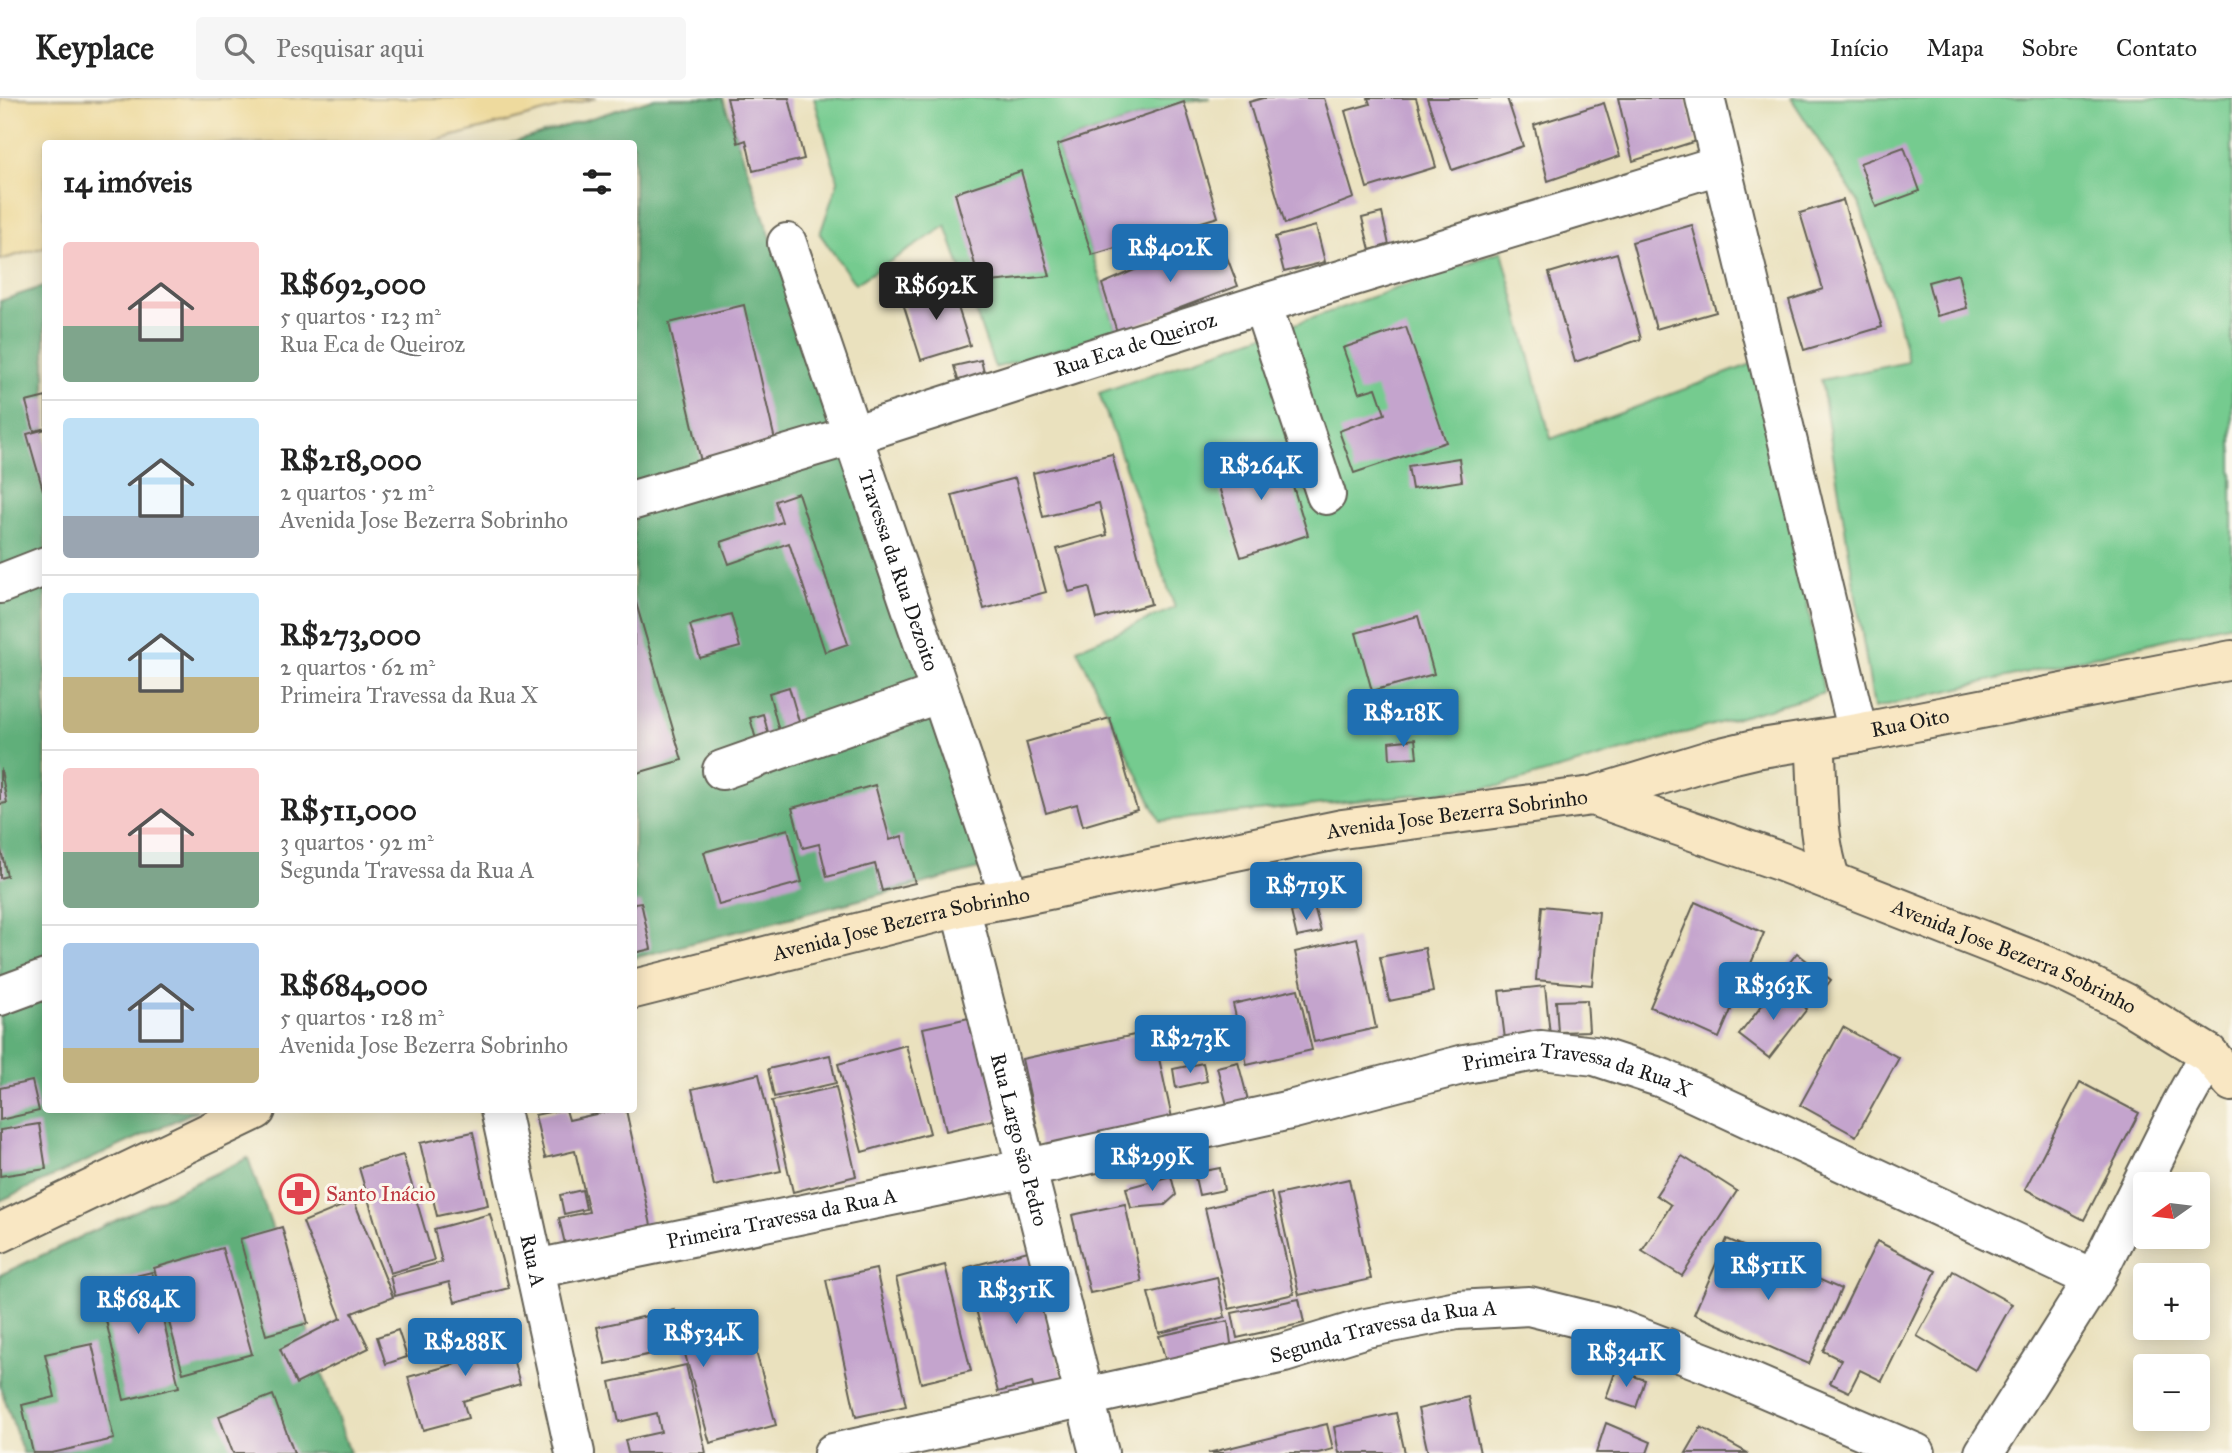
<!DOCTYPE html>
<html lang="pt">
<meta charset="utf-8">
<style>
:root{--surface:#fff;--page:#f6f6f6;--text:#222;--muted:#767676;--line:#e0e0e0;--accent:#1f6fb2}
body{margin:0;font-family:"IM FELL Great Primer",serif;background:var(--page);color:var(--text);height:100vh;display:flex;flex-direction:column;font-size:26px;white-space:nowrap}
*{box-sizing:border-box;margin:0}
p{font-size:23px;color:var(--muted)}
.icon{flex:none;width:38px;height:38px;fill:none;stroke:currentColor;stroke-width:2;stroke-linecap:round;stroke-linejoin:round}
.map{position:relative;flex:1;overflow:hidden}
.panel{position:absolute;left:42px;top:42px;width:595px;height:973px;display:flex;flex-direction:column;background:var(--surface);border-radius:7px;box-shadow:0 4px 18px #0003}
.panel>*{flex:none}
.needle{width:46px;rotate:256deg}
.tools{position:absolute;left:2133px;top:1074px;display:grid;gap:14px}
.tools a{display:grid;place-items:center;width:77px;height:77px;border-radius:7px;background:var(--surface);box-shadow:0 4px 18px #0003;font-size:35px}
.price{position:absolute;translate:-50% -60px;padding:0 16px;border-radius:7px;background:var(--accent);color:#fff;font-size:23px;line-height:46px;filter:drop-shadow(0 2px 4px #0008)}
.price::after{content:'';position:absolute;left:50%;top:42px;width:21px;height:16px;margin-left:-10px;background:inherit;clip-path:polygon(0 0,100% 0,50% 100%)}
.price.active{background:#222;color:#fff}
ul{padding:0;list-style:none}
li{display:flex;align-items:center;gap:21px;height:175px;padding:0 21px}
li+li{border-top:2px solid var(--line)}
li span{display:grid;place-items:center;flex:none;width:196px;height:140px;border-radius:7px;color:#555}
li>.icon{margin-inline-start:auto}
span .icon{width:84px;height:84px;fill:#fffc;stroke-width:1}
li b{font-size:30px}
h2{display:flex;justify-content:space-between;align-items:center;height:84px;padding:0 21px;font-size:30px}
header{display:flex;align-items:center;gap:42px;box-sizing:border-box;height:98px;padding:0 35px;background:var(--surface);border-bottom:2px solid var(--line)}
header strong{font-size:33px}
nav{display:flex;gap:38px;margin-inline-start:auto;font-size:24px}
.search{width:490px;height:63px;background:var(--page);display:flex;align-items:center;gap:18px;box-sizing:border-box;padding:0 24px;border-radius:7px;color:var(--muted);font-size:26px}
.map>svg:first-child{display:block}
</style>
<header>
<strong>Keyplace</strong>
<div class="search"><svg class="icon" aria-label="search" viewBox="0 0 24 24"><circle cx="10" cy="10" r="6"/><path d="M15 15l6 6"/></svg>Pesquisar aqui</div>
<nav><a>Início</a><a>Mapa</a><a>Sobre</a><a>Contato</a></nav>
</header>
<div class="map">
<svg width="2232" height="1355" viewBox="0 0 2232 1355">
<rect width="100%" height="100%" fill="#fbf7ec"/>
<filter id="ink" filterUnits="userSpaceOnUse"><feTurbulence type="fractalNoise" baseFrequency=".0143" numOctaves="2"/><feDisplacementMap in="SourceGraphic" scale="14" xChannelSelector="R" yChannelSelector="G"/><feConvolveMatrix kernelMatrix="1 2 1 2 8 2 1 2 1" color-interpolation-filters="sRGB"/></filter>
<filter id="wash" filterUnits="userSpaceOnUse"><feTurbulence type="fractalNoise" baseFrequency=".00686" numOctaves="4" result="noise"/><feDisplacementMap in="SourceGraphic" scale="28" xChannelSelector="R" yChannelSelector="G"/><feGaussianBlur stdDeviation="1.57" result="paint"/><feColorMatrix in="noise" values="0 0 0 0 0 0 0 0 0 0 0 0 0 0 0 0 0 1.4 0 .05"/><feComposite in="paint" operator="in"/></filter>
<g filter="url(#wash)">
<rect width="100%" height="100%" fill="#eae1be"/>
<!-- green -->
<g fill="#75cb8f" stroke="#487456" stroke-width="2">
<path d="M814,0H1210L1184,4L1057,47L1117,234L995,270L946,128L855,186L820,136L838,83Z"/>
<path d="M1791,0H2232V526L1874,610L1821,282L1908,264L1897,217L1859,105Z"/>
<path d="M1502,153L1551,341L1762,262L1824,595L1500,688L1160,723L1077,551L1175,510L1099,295Z"/>
</g>
<!-- forest -->
<g fill="#60af7a" stroke="#3e664b" stroke-width="2">
<path d="M655,0H723L987,769L634,860V46H508Z"/>
<path d="M45,188L46,1012H198L0,1103V203Z"/>
<path d="M248,1060L350,1355H23L0,1288V1177Z"/>
</g>
<!-- sand -->
<path fill="#eeda9e" stroke="#857b5d" stroke-width="2" d="M0,0H596L428,45L46,46L45,149L0,162Z"/>
<g id="blocks">
<!-- building -->
<g fill="#c4a4cd">
<path d="M727,0H789L804,61L753,73L746,42L738,45Z"/>
<path d="M1263,0H1324L1354,100L1285,126L1249,4Z"/>
<path d="M1368,0H1416L1436,69L1367,90L1345,13L1370,6Z"/>
<path d="M1427,0H1507L1523,48L1452,72Z"/>
<path d="M1618,0H1686L1696,43L1633,63Z"/>
<path d="M1184,4L1218,119L1092,157L1057,47Z"/>
<path d="M1604,5L1620,58L1548,83L1534,27Z"/>
<path d="M1904,49L1920,93L1876,109L1860,65Z"/>
<path d="M1021,73L1050,178L980,185L955,95Z"/>
<path d="M1843,102L1882,229L1804,252L1789,202L1823,191L1800,115Z"/>
<path d="M1382,115L1389,147L1370,152L1362,120Z"/>
<path d="M1692,127L1716,214L1656,231L1632,144Z"/>
<path d="M1316,128L1325,164L1284,174L1275,139Z"/>
<path d="M1218,136L1238,188L1117,234L1102,186Z"/>
<path d="M1617,155L1641,241L1575,264L1549,175Z"/>
<path d="M1958,176L1967,210L1937,218L1928,184Z"/>
<path d="M951,187L970,247L921,262L902,202Z"/>
<path d="M744,207L777,351L702,368L669,225Z"/>
<path d="M1406,229L1446,344L1354,375L1339,333L1385,316L1376,290L1359,295L1343,250Z"/>
<path d="M981,262L985,279L959,285L954,268Z"/>
<path d="M46,299V330L34,333L26,304Z"/>
<path d="M46,331V391L43,392L27,336Z"/>
<path d="M1281,349L1308,437L1241,459L1213,370Z"/>
<path d="M1112,356L1151,506L1097,521L1089,489L1069,494L1057,451L1107,437L1099,405L1043,419L1033,375Z"/>
<path d="M1459,360L1462,383L1412,391L1408,368Z"/>
<path d="M1015,380L1046,494L984,511L952,397Z"/>
<path d="M798,395L848,546L825,554L789,445L729,466L721,444L782,424L775,403Z"/>
<path d="M634,498L682,662L634,676Z"/>
<path d="M731,516L740,549L700,560L690,527Z"/>
<path d="M1418,518L1434,576L1372,593L1356,535Z"/>
<path d="M789,589L800,627L779,633L769,595Z"/>
<path d="M763,616L770,641L757,645L750,620Z"/>
<path d="M1110,620L1137,712L1083,728L1077,706L1046,715L1026,644Z"/>
<path d="M1415,641L1417,659L1390,661L1389,644Z"/>
<path d="M1,672L7,705L0,706V673Z"/>
<path d="M875,687L890,742L902,738L915,785L882,793L875,766L827,779L819,746L803,750L792,710Z"/>
<path d="M788,731L802,784L719,807L704,754Z"/>
<path d="M0,748L7,778L0,780Z"/>
<path d="M641,804L651,851L634,855V805Z"/>
<path d="M1695,804L1764,835L1719,940L1650,909Z"/>
<path d="M1314,808L1321,834L1297,839L1291,814Z"/>
<path d="M1542,808L1599,814L1592,887L1536,882Z"/>
<path d="M1357,840L1376,930L1314,944L1295,854Z"/>
<path d="M1425,850L1433,894L1389,903L1380,859Z"/>
<path d="M1797,855L1831,882L1813,905L1779,878Z"/>
<path d="M1545,888L1550,937L1505,941L1499,893Z"/>
<path d="M1777,888L1807,911L1769,960L1739,937Z"/>
<path d="M1298,891L1312,952L1247,967L1233,906Z"/>
<path d="M1587,902L1589,933L1558,934L1556,903Z"/>
<path d="M978,918L1001,1020L946,1033L923,930Z"/>
<path d="M1843,929L1899,960L1856,1038L1800,1007Z"/>
<path d="M1153,933L1174,1029L1043,1056L1022,961Z"/>
<path d="M906,947L930,1035L862,1054L838,966Z"/>
<path d="M830,957L836,985L774,999L768,971Z"/>
<path d="M1238,964L1248,1002L1227,1007L1217,969Z"/>
<path d="M1203,965L1207,983L1176,990L1173,971Z"/>
<path d="M759,976L781,1073L714,1088L692,991Z"/>
<path d="M32,983L39,1013L0,1022V990Z"/>
<path d="M2080,984L2139,1015L2084,1122L2025,1091Z"/>
<path d="M836,989L856,1078L793,1094L772,1003Z"/>
<path d="M559,1012H566L569,1022L614,1012H626L651,1127L565,1146L559,1120L589,1114L575,1053L545,1060L535,1017Z"/>
<path d="M39,1026L46,1071L0,1078V1032Z"/>
<path d="M473,1034L488,1107L437,1118L420,1045Z"/>
<path d="M403,1057L434,1162L390,1175L359,1070Z"/>
<path d="M1682,1058L1737,1093L1682,1178L1642,1153L1671,1107L1656,1097Z"/>
<path d="M1220,1070L1224,1092L1199,1097L1194,1075Z"/>
<path d="M1171,1078L1176,1097L1165,1107L1131,1110L1126,1090Z"/>
<path d="M1349,1081L1371,1181L1299,1197L1277,1097Z"/>
<path d="M582,1092L586,1111L564,1116L560,1097Z"/>
<path d="M1271,1095L1294,1196L1229,1211L1205,1110Z"/>
<path d="M354,1103L393,1199L352,1215L369,1250L296,1286L280,1251L341,1220L303,1124Z"/>
<path d="M1125,1106L1142,1184L1090,1195L1072,1117Z"/>
<path d="M490,1116L509,1190L455,1204L449,1184L395,1198L390,1178L442,1164L434,1131Z"/>
<path d="M282,1129L308,1225L266,1237L240,1141Z"/>
<path d="M1727,1141L1841,1191L1809,1266L1694,1216Z"/>
<path d="M1877,1143L1936,1173L1882,1283L1860,1272L1849,1294L1830,1285L1841,1262L1823,1253Z"/>
<path d="M222,1150L252,1256L183,1275L154,1170Z"/>
<path d="M1028,1153L1067,1297L1038,1305L1032,1285L998,1294L965,1170Z"/>
<path d="M945,1167L971,1273L921,1285L896,1180Z"/>
<path d="M876,1171L906,1308L856,1319L826,1182Z"/>
<path d="M1953,1173L2012,1206L1975,1272L1917,1238Z"/>
<path d="M152,1174L179,1289L124,1302L98,1187Z"/>
<path d="M1217,1179L1225,1219L1159,1235L1148,1195Z"/>
<path d="M1299,1201L1304,1225L1237,1240L1232,1215Z"/>
<path d="M674,1212L681,1243L748,1224L776,1327L710,1345L683,1249L606,1266L597,1229Z"/>
<path d="M1228,1223L1233,1260L1169,1275L1159,1238Z"/>
<path d="M504,1228L520,1286L463,1303L468,1320L423,1332L408,1279L455,1266L448,1243Z"/>
<path d="M398,1232L407,1259L386,1266L377,1239Z"/>
<path d="M92,1246L114,1341L52,1355H33L22,1307L55,1299L45,1256Z"/>
<path d="M686,1267L706,1355H628L625,1342L661,1334L657,1315L619,1324L610,1284Z"/>
<path d="M1616,1272L1645,1282L1636,1310L1606,1300Z"/>
<path d="M273,1297L294,1355H233L219,1318Z"/>
<path d="M1468,1299L1480,1355H1428L1418,1311Z"/>
<path d="M1396,1315L1405,1355H1339L1334,1329Z"/>
<path d="M1606,1325L1651,1344L1647,1355H1596Z"/>
<path d="M1327,1326L1333,1351L1318,1355H1208Z"/>
<path d="M1701,1329L1748,1355H1686Z"/>
</g>
</g>
</g>
<g filter="url(#ink)">
<use href="#blocks" fill-opacity="0" stroke="#646155" stroke-width="2"/>
<g fill="none" stroke-linecap="round" stroke-linejoin="round">
<!-- minor casing -->
<g stroke="#646155" stroke-width="42">
<g id="minor">
<path d="M1705,0L1858,635"/>
<path id="s1" d="M787,145L1010,800"/>
<path d="M1262,206L1326,397"/>
<path id="s2" d="M634,402L853,337L1262,206L1719,67"/>
<path d="M0,486L46,468"/>
<path d="M722,672L940,595"/>
<path id="s3" d="M960,809L1099,1355"/>
<path d="M0,898L46,881"/>
<path id="s4" d="M500,1012L575,1355"/>
<path id="s5" d="M535,1171L1028,1070L1290,1012L1465,966L1541,952L1595,958L1662,980L2094,1181"/>
<path id="s6" d="M833,1355L1284,1255L1366,1230L1457,1212L1529,1208L1610,1228L1711,1267L1916,1355"/>
<path d="M1984,1355L2094,1181L2182,1005L2209,956"/>
</g>
</g>
<!-- secondary casing -->
<g stroke="#646155" stroke-width="42">
<g id="secondary">
<path d="M1815,642C1819,693 1815,734 1831,783"/>
<path id="s7" d="M1592,698L1713,661L1755,651L1858,635L2232,562"/>
<path id="s8" d="M634,891L960,809L1010,800L1342,731L1592,698L1782,764L2061,873L2124,904L2209,956L2232,984"/>
<path d="M0,1135L256,1012"/>
</g>
</g>
<!-- minor -->
<use href="#minor" stroke="#fff" stroke-width="38"/>
<!-- secondary -->
<use href="#secondary" stroke="#f9e7c3" stroke-width="38"/>
</g>
</g>
<!-- icons -->
<defs>
<g id="pharmacy-ring" transform="scale(2.0125)"><circle r="9.5" fill="#fbf7ec" stroke="#e0444e" stroke-width="1.5"/><path d="M-2-6h4v4h4v4h-4v4h-4v-4h-4v-4h4Z" fill="#e0444e"/></g>
</defs>
<g fill-rule="evenodd">
<use href="#pharmacy-ring" x="299" y="1096"/>
</g>
<g text-anchor="middle" dominant-baseline="central" stroke-width="6" stroke-linejoin="round" paint-order="stroke">
<!-- street labels -->
<g font-size="21" fill="#1c1c1c" stroke="#fbf7ec">
<text stroke="none"><textPath href="#s2" startOffset="525">Rua Eca de Queiroz</textPath></text>
<text stroke="none"><textPath href="#s1" startOffset="346">Travessa da Rua Dezoito</textPath></text>
<text stroke="none"><textPath href="#s7" startOffset="327">Rua Oito</textPath></text>
<text stroke="none"><textPath href="#s8" startOffset="842">Avenida Jose Bezerra Sobrinho</textPath></text>
<text stroke="none"><textPath href="#s8" startOffset="275">Avenida Jose Bezerra Sobrinho</textPath></text>
<text stroke="none"><textPath href="#s8" startOffset="1430">Avenida Jose Bezerra Sobrinho</textPath></text>
<text stroke="none"><textPath href="#s5" startOffset="1068">Primeira Travessa da Rua X</textPath></text>
<text stroke="none"><textPath href="#s3" startOffset="240">Rua Largo são Pedro</textPath></text>
<text stroke="none"><textPath href="#s5" startOffset="252">Primeira Travessa da Rua A</textPath></text>
<text stroke="none"><textPath href="#s4" startOffset="154">Rua A</textPath></text>
<text stroke="none"><textPath href="#s6" startOffset="564">Segunda Travessa da Rua A</textPath></text>
</g>
<!-- health labels -->
<g font-size="21" fill="#be3a42" stroke="#fbf7ec" text-anchor="start">
<text x="326" y="1096">Santo Inácio</text>
</g>
</g>
</svg>
<div class="tools">
<a><svg class="needle" viewBox="-14 -14 28 28"><path d="M0-13l5 13h-10z" fill="#e53935"/><path d="M0 13l5-13h-10z" fill="#767676"/></svg></a>
<a>+</a>
<a>−</a>
</div>
<b class="price" style="left:1170px;top:186px">R$402K</b>
<b class="price active" style="left:936px;top:224px">R$692K</b>
<b class="price" style="left:1261px;top:404px">R$264K</b>
<b class="price" style="left:1403px;top:651px">R$218K</b>
<b class="price" style="left:1306px;top:824px">R$719K</b>
<b class="price" style="left:1773px;top:924px">R$363K</b>
<b class="price" style="left:1190px;top:977px">R$273K</b>
<b class="price" style="left:1152px;top:1095px">R$299K</b>
<b class="price" style="left:1768px;top:1204px">R$511K</b>
<b class="price" style="left:1016px;top:1228px">R$351K</b>
<b class="price" style="left:138px;top:1238px">R$684K</b>
<b class="price" style="left:703px;top:1271px">R$534K</b>
<b class="price" style="left:465px;top:1280px">R$288K</b>
<b class="price" style="left:1626px;top:1291px">R$341K</b>
<section class="panel">
<h2>14 imóveis<svg class="icon" aria-label="filters" viewBox="0 0 24 24"><path d="M4 7h16M4 17h16"/><circle cx="9" cy="7" r="2"/><circle cx="15" cy="17" r="2"/></svg></h2>
<ul>
<li><span style="background:linear-gradient(#f6c9c9 60%,#7fa58c 0)"><svg class="icon" aria-label="home" viewBox="0 0 24 24"><path d="M3 11l9-7 9 7M6 9v11h12V9"/></svg></span><div><b>R$692,000</b><p>5 quartos · 123 m²</p><p>Rua Eca de Queiroz</p></div></li>
<li><span style="background:linear-gradient(#bfe0f5 70%,#9aa5b1 0)"><svg class="icon" aria-label="home" viewBox="0 0 24 24"><path d="M3 11l9-7 9 7M6 9v11h12V9"/></svg></span><div><b>R$218,000</b><p>2 quartos · 52 m²</p><p>Avenida Jose Bezerra Sobrinho</p></div></li>
<li><span style="background:linear-gradient(#bfe0f5 60%,#c2b280 0)"><svg class="icon" aria-label="home" viewBox="0 0 24 24"><path d="M3 11l9-7 9 7M6 9v11h12V9"/></svg></span><div><b>R$273,000</b><p>2 quartos · 62 m²</p><p>Primeira Travessa da Rua X</p></div></li>
<li><span style="background:linear-gradient(#f6c9c9 60%,#7fa58c 0)"><svg class="icon" aria-label="home" viewBox="0 0 24 24"><path d="M3 11l9-7 9 7M6 9v11h12V9"/></svg></span><div><b>R$511,000</b><p>3 quartos · 92 m²</p><p>Segunda Travessa da Rua A</p></div></li>
<li><span style="background:linear-gradient(#a9c7e8 75%,#c2b280 0)"><svg class="icon" aria-label="home" viewBox="0 0 24 24"><path d="M3 11l9-7 9 7M6 9v11h12V9"/></svg></span><div><b>R$684,000</b><p>5 quartos · 128 m²</p><p>Avenida Jose Bezerra Sobrinho</p></div></li>
</ul>
</section>
</div>
